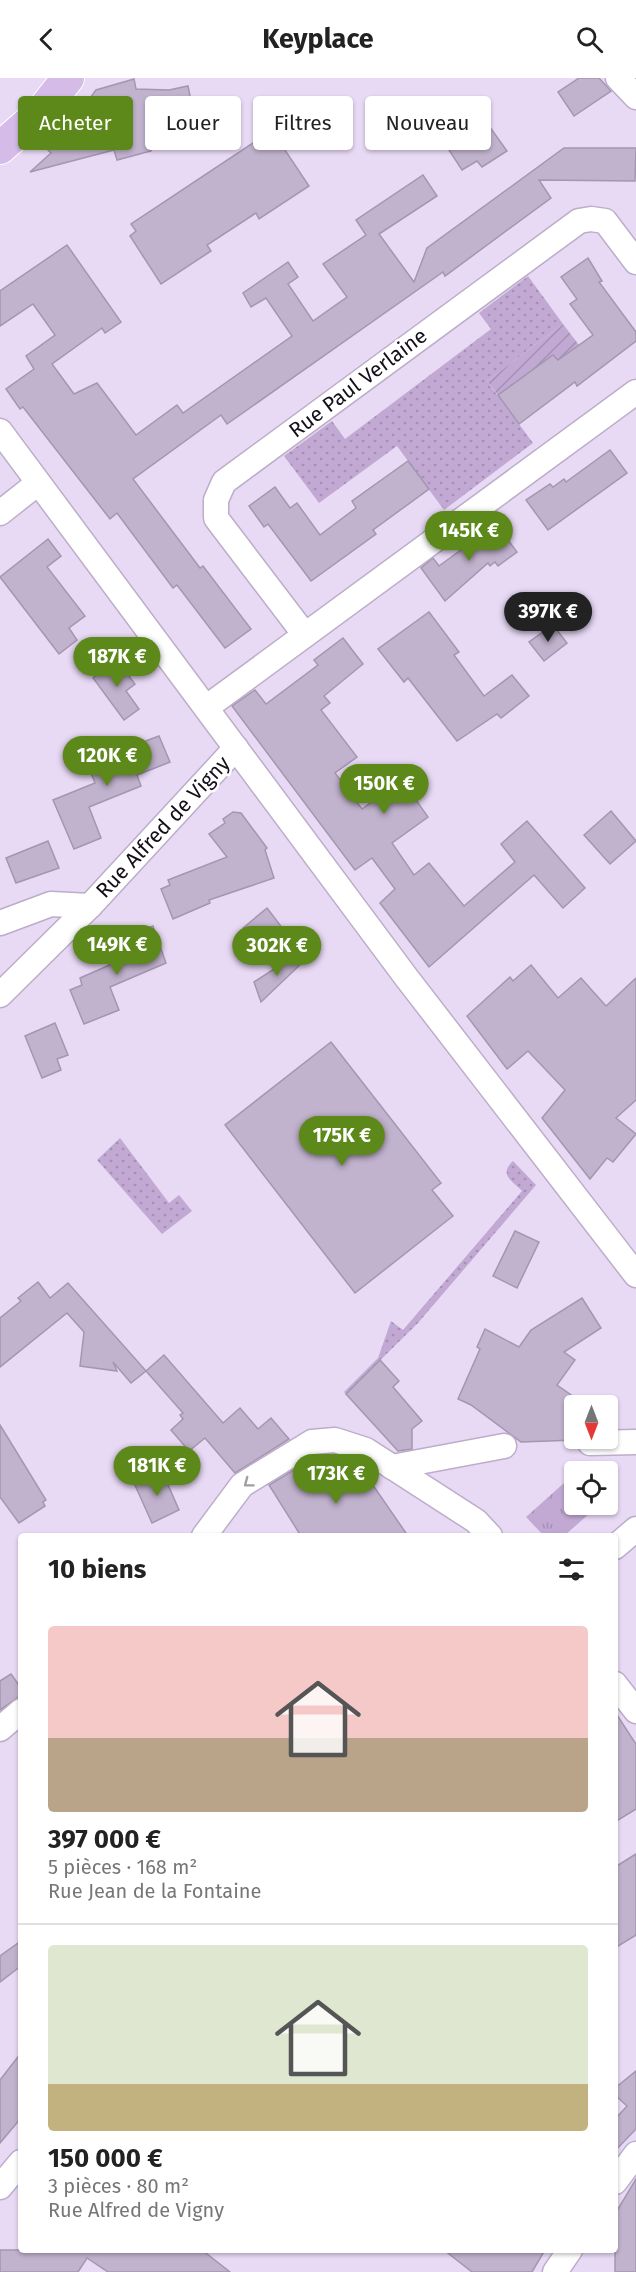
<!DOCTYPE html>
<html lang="fr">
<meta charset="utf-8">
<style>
:root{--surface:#fff;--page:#f2f2f2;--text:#222;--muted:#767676;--line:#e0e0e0;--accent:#5c891a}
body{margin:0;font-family:"Fira Sans",sans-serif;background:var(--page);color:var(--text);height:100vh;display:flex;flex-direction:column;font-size:22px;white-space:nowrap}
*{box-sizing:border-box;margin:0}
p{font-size:20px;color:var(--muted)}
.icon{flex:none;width:33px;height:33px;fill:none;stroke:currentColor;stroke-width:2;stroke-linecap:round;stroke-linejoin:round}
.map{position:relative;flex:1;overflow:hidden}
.panel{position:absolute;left:18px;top:1455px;width:600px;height:720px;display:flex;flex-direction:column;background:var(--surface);border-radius:6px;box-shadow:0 2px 4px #0004}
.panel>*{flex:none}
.guide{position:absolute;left:18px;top:18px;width:600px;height:54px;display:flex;gap:12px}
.needle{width:39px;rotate:180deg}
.buttons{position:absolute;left:564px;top:1317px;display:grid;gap:12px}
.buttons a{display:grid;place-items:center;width:54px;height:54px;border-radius:6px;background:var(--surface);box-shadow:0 2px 4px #0004;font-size:30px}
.price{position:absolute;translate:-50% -51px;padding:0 14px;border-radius:21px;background:var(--accent);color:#fff;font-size:20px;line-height:39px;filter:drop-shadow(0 2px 3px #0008)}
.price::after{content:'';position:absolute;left:50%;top:36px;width:18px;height:14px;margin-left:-9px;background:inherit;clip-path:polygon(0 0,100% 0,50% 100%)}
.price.current{background:#222;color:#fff}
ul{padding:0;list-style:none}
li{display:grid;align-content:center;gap:12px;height:318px;padding:0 30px}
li+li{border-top:2px solid var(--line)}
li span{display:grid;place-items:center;height:186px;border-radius:6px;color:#555}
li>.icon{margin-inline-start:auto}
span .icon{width:108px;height:108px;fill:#fffc;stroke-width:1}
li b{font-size:26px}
h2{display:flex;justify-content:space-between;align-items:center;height:72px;padding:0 30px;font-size:26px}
.tag{padding:0 21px;border-radius:6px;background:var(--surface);box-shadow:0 2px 4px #0004;font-size:21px;line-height:54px}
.tag.current{background:var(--accent);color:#fff}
header{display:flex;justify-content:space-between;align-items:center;height:78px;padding:0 30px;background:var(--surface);font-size:27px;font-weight:700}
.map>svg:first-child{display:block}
</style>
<header><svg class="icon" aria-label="back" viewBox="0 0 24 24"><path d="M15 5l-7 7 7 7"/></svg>Keyplace<svg class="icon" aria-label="search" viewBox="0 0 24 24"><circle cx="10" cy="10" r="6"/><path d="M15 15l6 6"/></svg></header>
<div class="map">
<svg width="636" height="2194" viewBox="0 0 636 2194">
<defs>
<pattern id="grass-dots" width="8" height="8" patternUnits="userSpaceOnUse" patternTransform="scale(1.5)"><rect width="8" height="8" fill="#c1a9d3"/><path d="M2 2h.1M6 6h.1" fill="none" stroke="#a590b4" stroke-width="1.8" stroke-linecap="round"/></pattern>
<pattern id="park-tufts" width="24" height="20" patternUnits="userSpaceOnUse" patternTransform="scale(1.5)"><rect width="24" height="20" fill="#c1a9d3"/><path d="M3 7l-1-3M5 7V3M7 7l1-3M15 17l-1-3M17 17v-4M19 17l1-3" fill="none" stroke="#a590b4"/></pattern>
<pattern id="garden-furrows" width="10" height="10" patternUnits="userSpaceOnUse" patternTransform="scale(1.5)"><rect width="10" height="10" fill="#c1a9d3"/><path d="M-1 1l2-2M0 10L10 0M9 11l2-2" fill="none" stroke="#a590b4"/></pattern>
</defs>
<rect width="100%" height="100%" fill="#e8d9f5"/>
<!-- grass -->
<g fill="url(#grass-dots)">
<path d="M528,198L563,246L487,303L533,365L444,432L397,368L319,425L284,378L332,343L345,361L491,251L479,235Z"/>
<path d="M120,1060L169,1125L179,1117L192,1133L162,1156L97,1082Z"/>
<path d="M513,1083L536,1107L418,1245L346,1316L344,1314L378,1280L391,1243L403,1252L522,1113C513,1103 498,1097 513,1083Z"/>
</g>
<!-- park -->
<path fill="url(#park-tufts)" d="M574,1403V1426L599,1427L564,1458H544L526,1439L564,1405Z"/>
<!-- garden -->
<path fill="url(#garden-furrows)" d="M563,246L579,267L558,282L553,277L498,317L487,303Z"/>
<!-- building -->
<g fill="#c1b2cd" stroke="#a496b0" stroke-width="1.5">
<path d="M579,0H599L611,13L574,38L558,14Z"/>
<path d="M134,1L136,11L169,12L188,8L196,47L148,59L151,73L117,82L114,72L30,94L51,75L46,70L82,31L96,12Z"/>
<path d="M449,39L464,61L487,45L507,73L482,89L477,83L462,92L434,49Z"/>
<path d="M265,57L270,64L277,60L309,108L259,141L256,135L207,167L211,173L161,206L130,158L136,153L131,146Z"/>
<path d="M564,70H636L635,103L539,102L551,120L445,198L443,194L227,346L221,337L133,401L200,490L203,488L251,551L225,570L177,507L173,510L117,435L110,441L23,329L20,331L6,311L34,291L26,278L55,257L33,226L0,248V213L67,167L121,244L105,255L102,250L52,286L74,316L97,305L136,357L177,327L183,335L292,258L266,220L251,229L243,215L288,184L298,199L288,206L313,243L347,219L323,186L366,157L356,142L423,97L437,118L379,156L414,204L427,170Z"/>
<path d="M588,180L602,203L599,204L636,254V263L577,308L575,304L519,346L498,317L553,277L558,282L593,257L570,226L577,221L561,199Z"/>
<path d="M610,372L627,395L548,452L526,422L550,406L553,409L564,401L566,404Z"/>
<path d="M408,383L429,411L373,452L376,456L311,503L268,446L264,449L249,428L275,409L290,430L297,425L320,457L356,430L352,423Z"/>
<path d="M496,446L517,474L498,488L495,484L490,488L488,485L445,523L421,490L433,480L439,488Z"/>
<path d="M48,461L61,478L47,489L85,538L69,550L77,562L59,576L0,499Z"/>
<path d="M429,534L459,574L454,577L484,618L512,597L529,618L501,640L497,636L457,663L408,600L404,604L378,571Z"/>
<path d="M553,547L567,565L544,583L529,564Z"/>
<path d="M343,560L363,586L324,618L330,625L321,632L357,679L335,695L362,731L402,702L428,739L392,765L414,797L429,785L464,828L515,784L501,766L527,743L585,810L563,830L534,797L429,889L380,825L395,811L372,780L355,792L232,628L255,612L266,626L318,587L314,582Z"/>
<path d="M116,581L135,606L126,613L139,631L124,642L93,600Z"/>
<path d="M159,658L170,684L137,697L141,708L89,729L101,760L74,771L53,722L95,705L87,685Z"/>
<path d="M611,733L636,763L610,786L584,757Z"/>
<path d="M233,734L241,735L267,770L265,772L274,800L209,822L210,825L173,841L161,811L170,807L168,802L227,779L209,756L225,745L223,741Z"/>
<path d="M48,763L59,790L16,805L6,780Z"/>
<path d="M267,830L290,860L264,878L243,850Z"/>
<path d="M153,848L166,885L110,909L119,932L84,946L70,912L82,907L80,900L130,878L123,860Z"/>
<path d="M299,875L305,882L261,924L254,904Z"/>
<path d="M531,887L558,920L581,900L606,928L636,900V1022L616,1040L636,1056L613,1084L607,1080L590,1101L542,1040L565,1012L528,973L507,991L467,938L510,899L513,903Z"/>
<path d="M55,945L68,977L57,981L61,992L42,1000L25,958Z"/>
<path d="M331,964L441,1105L432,1112L453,1138L355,1215L225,1047Z"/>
<path d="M515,1153L539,1164L517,1210L493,1198Z"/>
<path d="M38,1204L50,1220L68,1205L146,1293L164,1277L223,1345L240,1330L258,1351L271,1340L289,1361L235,1395L205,1360L189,1373L171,1352L183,1341L180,1337L183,1335L146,1293L131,1305L113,1284L117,1293L80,1288L84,1254L67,1235L0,1289V1240L21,1223L18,1220Z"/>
<path d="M582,1220L601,1250L564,1274L575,1282L557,1307L587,1328H574L576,1362L521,1364L471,1327L458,1321L480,1271L477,1269L485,1251L519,1269L531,1252Z"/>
<path d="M380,1282L399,1303L393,1309L422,1343L412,1351V1371L398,1373L346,1316Z"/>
<path d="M0,1347L46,1422L43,1424L45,1428L19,1445L0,1419Z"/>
<path d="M357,1384L408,1458H301L269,1407L302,1387L317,1410Z"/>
<path d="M162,1393L179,1432L152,1445L134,1405Z"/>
<path d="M11,1596L21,1610V1617L0,1632V1603Z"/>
<path d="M615,1634L636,1666V1731L615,1744Z"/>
<path d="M636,1776V1857L615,1870V1789Z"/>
<path d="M21,1863V1888L0,1904V1878Z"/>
<path d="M21,1975V2040L0,2065V2002Z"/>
<path d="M636,1993V2051L615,2073V2041L627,2028L615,2017V2010Z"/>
<path d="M636,2101V2194H615V2136Z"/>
<path d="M0,2172H202L230,2194H108L87,2180L78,2194H0Z"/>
<path d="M444,2172H545L532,2194H472Z"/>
</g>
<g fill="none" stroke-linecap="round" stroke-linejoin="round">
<!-- minor casing -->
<g stroke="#bcadc8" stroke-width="27">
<g id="minor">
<path d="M618,0L636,19"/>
<path d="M0,353L406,899L636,1197"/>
<path d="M0,435L38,405"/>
<path d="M305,557L216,440V422L224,404L579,143L591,141L605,143L636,184"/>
<path d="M207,629L636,314"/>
<path d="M0,845L51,826L90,828"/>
<path d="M0,917L90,828L236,670"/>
<path d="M590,1365L636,1364"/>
<path d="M392,1389L504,1368"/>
<path d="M204,1458L242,1407L312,1364L335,1362L366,1372L476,1443L490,1458"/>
<path d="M615,1469L636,1451"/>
<path d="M615,1606L636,1633"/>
<path d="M0,1651L21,1633"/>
<path d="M615,2104L636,2076"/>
<path d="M0,2109L21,2084"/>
<path d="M555,2194L570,2172"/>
</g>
</g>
<!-- major casing -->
<g stroke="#fff" stroke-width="34">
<path id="major" d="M0,70L42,33L68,0"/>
</g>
<!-- minor -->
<use href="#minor" stroke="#fff" stroke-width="24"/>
<!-- major -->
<use href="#major" stroke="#d5bbe8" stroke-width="32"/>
</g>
<!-- one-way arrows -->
<defs><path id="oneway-chevron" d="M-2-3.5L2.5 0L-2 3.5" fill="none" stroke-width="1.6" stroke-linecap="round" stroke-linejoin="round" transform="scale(1.5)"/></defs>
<use stroke="#a19fa3" href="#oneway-chevron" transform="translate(248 1405) rotate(143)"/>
<g text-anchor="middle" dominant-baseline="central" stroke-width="5" stroke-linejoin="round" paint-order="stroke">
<!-- street labels -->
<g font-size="21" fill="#140f18" stroke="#fff">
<text transform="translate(358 305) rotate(-37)">Rue Paul Verlaine</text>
<text transform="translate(163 749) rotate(-47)">Rue Alfred de Vigny</text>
</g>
</g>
</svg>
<div class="buttons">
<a><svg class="needle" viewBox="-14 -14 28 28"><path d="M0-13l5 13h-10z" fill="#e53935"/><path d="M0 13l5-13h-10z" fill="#767676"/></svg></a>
<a><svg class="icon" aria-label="locate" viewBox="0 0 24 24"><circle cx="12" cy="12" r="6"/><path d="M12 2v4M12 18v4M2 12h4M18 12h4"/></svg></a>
</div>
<b class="price" style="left:469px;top:484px">145K €</b>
<b class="price current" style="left:548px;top:565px">397K €</b>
<b class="price" style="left:117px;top:610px">187K €</b>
<b class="price" style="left:107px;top:709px">120K €</b>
<b class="price" style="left:384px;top:737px">150K €</b>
<b class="price" style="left:117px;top:898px">149K €</b>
<b class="price" style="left:277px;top:899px">302K €</b>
<b class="price" style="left:342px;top:1089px">175K €</b>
<b class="price" style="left:157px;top:1419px">181K €</b>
<b class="price" style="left:336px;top:1427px">173K €</b>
<div class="guide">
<a class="tag current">Acheter</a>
<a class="tag">Louer</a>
<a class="tag">Filtres</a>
<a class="tag">Nouveau</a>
</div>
<section class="panel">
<h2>10 biens<svg class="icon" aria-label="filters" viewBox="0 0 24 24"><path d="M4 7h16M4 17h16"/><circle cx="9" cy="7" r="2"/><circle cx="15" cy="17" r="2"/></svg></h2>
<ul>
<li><span style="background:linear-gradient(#f6c9c9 60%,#b9a48a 0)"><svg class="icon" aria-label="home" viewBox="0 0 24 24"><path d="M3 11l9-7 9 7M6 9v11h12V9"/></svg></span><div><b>397 000 €</b><p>5 pièces · 168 m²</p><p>Rue Jean de la Fontaine</p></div></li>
<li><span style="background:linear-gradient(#dfe7d0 75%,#c2b280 0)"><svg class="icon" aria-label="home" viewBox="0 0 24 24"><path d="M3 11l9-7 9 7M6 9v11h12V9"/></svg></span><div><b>150 000 €</b><p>3 pièces · 80 m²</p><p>Rue Alfred de Vigny</p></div></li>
</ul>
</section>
</div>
